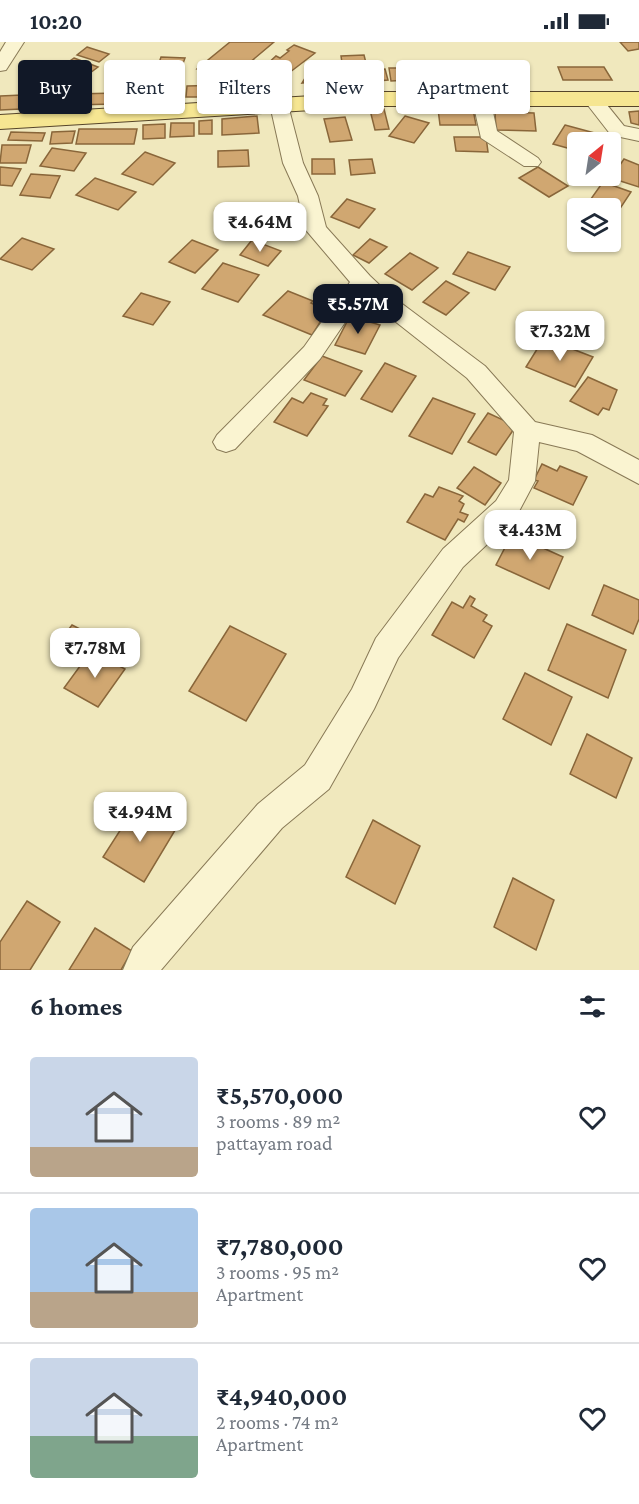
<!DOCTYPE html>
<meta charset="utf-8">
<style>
:root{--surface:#fff;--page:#f6f6f7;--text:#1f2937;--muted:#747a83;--line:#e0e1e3;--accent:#111827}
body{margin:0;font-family:"Crimson Pro",serif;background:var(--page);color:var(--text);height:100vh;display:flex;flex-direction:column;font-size:22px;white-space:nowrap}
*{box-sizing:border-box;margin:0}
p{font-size:20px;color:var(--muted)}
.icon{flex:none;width:33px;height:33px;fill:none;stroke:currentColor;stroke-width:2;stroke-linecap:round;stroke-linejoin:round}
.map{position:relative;height:928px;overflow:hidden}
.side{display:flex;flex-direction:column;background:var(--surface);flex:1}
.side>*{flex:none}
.top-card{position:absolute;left:18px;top:18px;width:603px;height:54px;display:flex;gap:12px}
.needle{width:39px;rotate:30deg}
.tools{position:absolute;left:567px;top:90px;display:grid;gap:12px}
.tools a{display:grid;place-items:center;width:54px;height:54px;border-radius:6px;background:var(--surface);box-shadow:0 2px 4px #0004;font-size:30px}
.price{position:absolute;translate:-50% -51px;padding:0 14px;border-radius:12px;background:#fff;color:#222;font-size:20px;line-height:39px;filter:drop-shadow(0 2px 3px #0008)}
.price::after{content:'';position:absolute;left:50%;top:36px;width:18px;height:14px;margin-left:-9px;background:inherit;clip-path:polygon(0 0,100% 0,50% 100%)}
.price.selected{background:var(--accent);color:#fff}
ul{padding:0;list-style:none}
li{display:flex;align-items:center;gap:18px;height:150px;padding:0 30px}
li+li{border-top:2px solid var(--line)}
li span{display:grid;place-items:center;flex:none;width:168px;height:120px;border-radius:6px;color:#555}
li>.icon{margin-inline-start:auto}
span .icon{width:72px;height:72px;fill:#fffc;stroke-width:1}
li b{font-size:26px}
h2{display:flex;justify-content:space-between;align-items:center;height:72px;padding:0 30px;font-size:26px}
.tag{padding:0 21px;border-radius:6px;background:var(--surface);box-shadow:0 2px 4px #0004;font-size:21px;line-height:54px}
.tag.selected{background:var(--accent);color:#fff}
.status{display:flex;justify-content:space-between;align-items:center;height:42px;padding:0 30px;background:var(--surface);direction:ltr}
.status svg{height:16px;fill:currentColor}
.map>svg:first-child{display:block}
</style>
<div class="status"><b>10:20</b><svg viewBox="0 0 49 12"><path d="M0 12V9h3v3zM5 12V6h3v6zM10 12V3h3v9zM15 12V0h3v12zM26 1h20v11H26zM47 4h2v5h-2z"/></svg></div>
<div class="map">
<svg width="639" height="928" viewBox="0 0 639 928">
<rect width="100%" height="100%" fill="#f0e8bd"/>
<!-- building -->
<g fill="#d0a771" stroke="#89663a" stroke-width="1.5">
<path d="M230,0H274L242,27L234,24L221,35L197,27Z"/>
<path d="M620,0H639V7L628,9Z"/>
<path d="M294,3L315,11L285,34L264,25L276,14L280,16L289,9L287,8Z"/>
<path d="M87,5L109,12L99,20L77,13Z"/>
<path d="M364,13L367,25L343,27L341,14Z"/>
<path d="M161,15L185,16L174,46L151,45Z"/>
<path d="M74,16L98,25L82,37L57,28Z"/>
<path d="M414,21H439L442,41H416Z"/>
<path d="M313,23L329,26L325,31L330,32L329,38L302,41Z"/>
<path d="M445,24H476L479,37H448Z"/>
<path d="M558,25H604L612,38H563Z"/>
<path d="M389,26H406L409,38L391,39Z"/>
<path d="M263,27L278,32L272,37L254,39L255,34Z"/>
<path d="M385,27L388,38L341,42L338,30Z"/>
<path d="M282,38L286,49L255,52L251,41Z"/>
<path d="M248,40L251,51L233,53L230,43Z"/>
<path d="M125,41H148L147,48H159L158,59H122Z"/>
<path d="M225,43V55H186L187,44Z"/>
<path d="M163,47H176L175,60H161Z"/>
<path d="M67,51L65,65L0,68V54Z"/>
<path d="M117,51L115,62L72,63L74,52Z"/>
<path d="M384,67L389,87L375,88L370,68Z"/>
<path d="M438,67H473L476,83H440Z"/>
<path d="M639,69V83L631,81L629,70Z"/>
<path d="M495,70L534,71L536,89L496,88Z"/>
<path d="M257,74L259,91L222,93V77Z"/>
<path d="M405,74L429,81L414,101L389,94Z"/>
<path d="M345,75L352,98L330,100L324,77Z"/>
<path d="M212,78V92H199V79Z"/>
<path d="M171,81H194V94L170,95Z"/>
<path d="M165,82V96L143,97V83Z"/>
<path d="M565,83L602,93L598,100H578V109L553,102Z"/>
<path d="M79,87H137L134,102H76Z"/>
<path d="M75,89L72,101L50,102L52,90Z"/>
<path d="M11,90L45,91L42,99L8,98Z"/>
<path d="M454,95H486L488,110L456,109Z"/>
<path d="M2,103H31L26,121H0Z"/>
<path d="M52,106L86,111L74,129L40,124Z"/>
<path d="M248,108L249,124L218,125V109Z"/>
<path d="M145,110L175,121L153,143L122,132Z"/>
<path d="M312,117H334L335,132H312Z"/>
<path d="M372,117L375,131L351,133L349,118Z"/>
<path d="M624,117L639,123V145L611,136Z"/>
<path d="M0,125L21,127L12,144L0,143Z"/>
<path d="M538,125L568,144L549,155L519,136Z"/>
<path d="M31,132L60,134L50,156L20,153Z"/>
<path d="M95,136L136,150L118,168L76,153Z"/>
<path d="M603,140L631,150L617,171L588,161Z"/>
<path d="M347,157L375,167L359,186L331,175Z"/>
<path d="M22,196L54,207L32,228L0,217Z"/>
<path d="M370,197L387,205L369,221L353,213Z"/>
<path d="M192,198L218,208L195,231L169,220Z"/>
<path d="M252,198L281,209L268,224L240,213Z"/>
<path d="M468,210L510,225L495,248L453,232Z"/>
<path d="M410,211L438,226L412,248L385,232Z"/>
<path d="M223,221L259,233L238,260L202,247Z"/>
<path d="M446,239L469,251L446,273L423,260Z"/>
<path d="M288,249L313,259L311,261L322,266L319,269L326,271L312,293L263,273Z"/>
<path d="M141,251L170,260L153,283L123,274Z"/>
<path d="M350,274L380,283L365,312L335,303Z"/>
<path d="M544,296L593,315L575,345L526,325Z"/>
<path d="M322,314L362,329L345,354L304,338Z"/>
<path d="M385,321L416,334L392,370L361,357Z"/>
<path d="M588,335L617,348L609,368L603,366L598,373L570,359Z"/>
<path d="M311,351L327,357L323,363L328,364L307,394L274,380L292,356L303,361Z"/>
<path d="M433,356L475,372L452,412L409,394Z"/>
<path d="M488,371L516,384L496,413L468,400Z"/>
<path d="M542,422L557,429L560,424L587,435L573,463L534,446L538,439L534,438Z"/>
<path d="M474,425L501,441L485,463L457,446Z"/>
<path d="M439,445L463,454L459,459L464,462L460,470L468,473L464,480L458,477L445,498L407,480L425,452L433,455Z"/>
<path d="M512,492L563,515L549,547L496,523Z"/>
<path d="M604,543L639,558V577L633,592L592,573Z"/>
<path d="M470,554L475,557L471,564L487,573L483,579L492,584L474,616L432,593L452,560L463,566Z"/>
<path d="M567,582L626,608L608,656L548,628Z"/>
<path d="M72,583L90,592L69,621L51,611Z"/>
<path d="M230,584L286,612L246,679L189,649Z"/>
<path d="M91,609L125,627L98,665L64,646Z"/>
<path d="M525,631L572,655L551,703L503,677Z"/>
<path d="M587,692L632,716L616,756L570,732Z"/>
<path d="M137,762L177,785L144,840L103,815Z"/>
<path d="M373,778L420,804L395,862L346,835Z"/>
<path d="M513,836L554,858L536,908L494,885Z"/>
<path d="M27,859L60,880L30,928H0V900Z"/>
<path d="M95,886L132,909L121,928H69Z"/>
</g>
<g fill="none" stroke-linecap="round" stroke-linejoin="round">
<!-- minor casing -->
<g stroke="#887956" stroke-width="2">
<g id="minor">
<path d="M6,0H24L6,28L0,29V10Z"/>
<path d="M481,50L490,56L497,89L538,116L541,120L538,124H524L481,96L472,56Z"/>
<path d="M592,51L599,53L624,84L639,87V99L611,93L583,57Z"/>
<path d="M279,57L288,63L303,121L318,154L326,185L370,234L389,252L485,324L535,380L592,393L639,418V442L577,409L539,400L535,439L516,475L463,525L398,616L374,667L329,747L282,786L161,928H123L133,905L258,762L305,723L352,647L376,596L443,507L496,459L509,438L514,390L467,336L363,254L320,317L235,407L226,410L217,407L213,400L217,393L304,305L350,240L305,187L298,154L283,121L270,63Z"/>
</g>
</g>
<!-- major casing -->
<g stroke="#56452a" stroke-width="2">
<path id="major" d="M379,50H639V64H379L0,87V73Z"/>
</g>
<!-- minor -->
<use href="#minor" fill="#faf4d1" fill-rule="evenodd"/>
<!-- major -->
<use href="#major" fill="#f6e692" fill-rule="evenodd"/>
</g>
</svg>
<div class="tools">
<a><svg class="needle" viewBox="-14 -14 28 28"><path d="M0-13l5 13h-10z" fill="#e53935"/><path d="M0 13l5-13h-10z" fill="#747a83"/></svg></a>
<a><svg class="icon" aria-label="layers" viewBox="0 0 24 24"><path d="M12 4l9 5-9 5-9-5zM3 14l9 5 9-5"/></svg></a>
</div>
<b class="price" style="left:260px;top:211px">₹4.64M</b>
<b class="price selected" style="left:358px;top:293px">₹5.57M</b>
<b class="price" style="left:560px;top:320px">₹7.32M</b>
<b class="price" style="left:530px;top:519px">₹4.43M</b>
<b class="price" style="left:95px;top:637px">₹7.78M</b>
<b class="price" style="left:140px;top:801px">₹4.94M</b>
<div class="top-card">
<a class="tag selected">Buy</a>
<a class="tag">Rent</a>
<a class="tag">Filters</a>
<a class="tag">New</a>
<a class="tag">Apartment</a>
</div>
</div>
<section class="side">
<h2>6 homes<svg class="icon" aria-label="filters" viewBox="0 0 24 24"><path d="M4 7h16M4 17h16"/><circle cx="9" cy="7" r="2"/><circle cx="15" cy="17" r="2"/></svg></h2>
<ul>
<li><span style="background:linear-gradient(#c9d6e8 75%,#b9a48a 0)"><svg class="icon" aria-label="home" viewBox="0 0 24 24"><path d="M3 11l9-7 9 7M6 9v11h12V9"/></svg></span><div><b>₹5,570,000</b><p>3 rooms · 89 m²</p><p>pattayam road</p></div><svg class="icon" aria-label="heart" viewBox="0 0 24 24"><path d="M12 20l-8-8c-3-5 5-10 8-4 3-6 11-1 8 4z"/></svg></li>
<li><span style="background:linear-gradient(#a9c7e8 70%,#b9a48a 0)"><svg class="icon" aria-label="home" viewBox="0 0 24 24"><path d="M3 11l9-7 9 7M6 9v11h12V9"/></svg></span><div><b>₹7,780,000</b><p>3 rooms · 95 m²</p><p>Apartment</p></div><svg class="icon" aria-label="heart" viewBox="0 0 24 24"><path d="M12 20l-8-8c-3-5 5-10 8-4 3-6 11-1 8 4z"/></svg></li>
<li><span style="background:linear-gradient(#c9d6e8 65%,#7fa58c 0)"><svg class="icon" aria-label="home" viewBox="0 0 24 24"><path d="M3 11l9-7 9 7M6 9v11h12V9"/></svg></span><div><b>₹4,940,000</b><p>2 rooms · 74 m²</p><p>Apartment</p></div><svg class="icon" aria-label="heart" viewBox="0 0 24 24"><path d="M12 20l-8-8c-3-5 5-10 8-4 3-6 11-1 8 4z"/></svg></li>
</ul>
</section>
